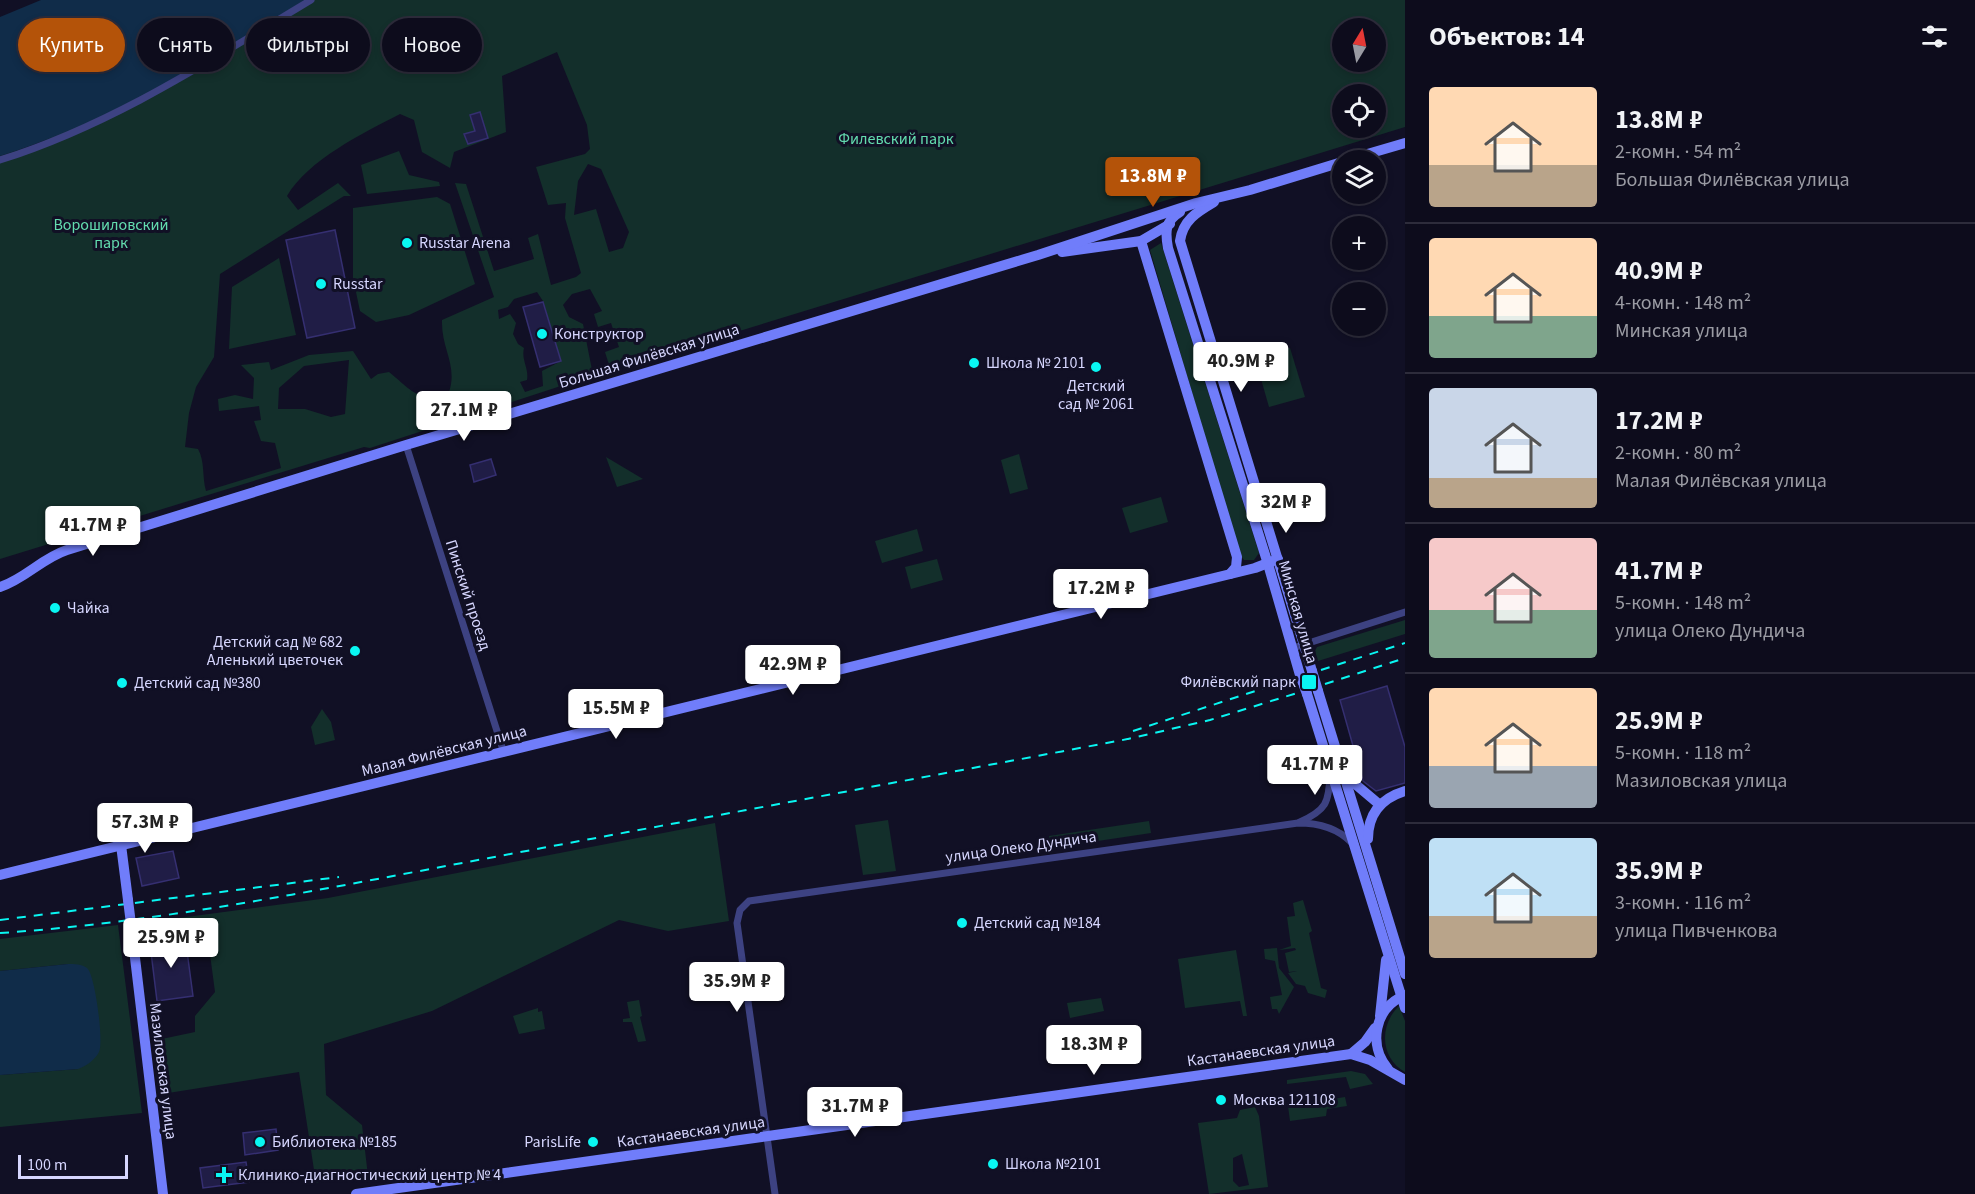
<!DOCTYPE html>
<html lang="ru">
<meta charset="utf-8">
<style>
:root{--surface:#0d0c1c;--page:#161525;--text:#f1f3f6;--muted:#9a9ba3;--line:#2d2c3b;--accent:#b45309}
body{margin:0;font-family:"Source Sans 3",sans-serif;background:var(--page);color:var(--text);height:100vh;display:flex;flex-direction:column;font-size:22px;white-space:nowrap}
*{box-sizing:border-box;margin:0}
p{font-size:20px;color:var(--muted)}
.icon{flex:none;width:33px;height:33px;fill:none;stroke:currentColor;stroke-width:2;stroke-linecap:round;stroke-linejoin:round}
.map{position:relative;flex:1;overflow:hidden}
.panel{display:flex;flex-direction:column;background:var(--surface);width:570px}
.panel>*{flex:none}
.banner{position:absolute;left:18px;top:18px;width:570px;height:54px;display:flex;gap:12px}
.needle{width:39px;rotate:10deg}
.tools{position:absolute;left:1332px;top:18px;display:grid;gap:12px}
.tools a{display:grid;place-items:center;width:54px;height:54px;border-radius:50%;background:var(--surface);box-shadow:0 3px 9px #0003,0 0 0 2px var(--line);font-size:30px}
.scale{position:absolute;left:18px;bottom:15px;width:110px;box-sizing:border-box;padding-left:6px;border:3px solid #d6d6fe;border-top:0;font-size:16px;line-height:21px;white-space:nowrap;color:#d6d6fe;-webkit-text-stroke:4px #111025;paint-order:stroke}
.price{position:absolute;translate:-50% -51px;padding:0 14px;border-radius:6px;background:#fff;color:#222;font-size:20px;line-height:39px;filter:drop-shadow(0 2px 3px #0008)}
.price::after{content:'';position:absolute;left:50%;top:36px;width:18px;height:14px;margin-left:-9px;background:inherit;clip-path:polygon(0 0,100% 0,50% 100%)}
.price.current{background:var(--accent);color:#fff}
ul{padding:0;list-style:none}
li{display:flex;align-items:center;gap:18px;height:150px;padding:0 24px}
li+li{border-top:2px solid var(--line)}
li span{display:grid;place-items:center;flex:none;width:168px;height:120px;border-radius:6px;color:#555}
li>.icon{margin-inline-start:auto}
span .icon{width:72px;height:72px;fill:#fffc;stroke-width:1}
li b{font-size:26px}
h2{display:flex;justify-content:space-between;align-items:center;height:72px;padding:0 24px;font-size:26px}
.chip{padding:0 21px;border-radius:27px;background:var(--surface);box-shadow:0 3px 9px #0003,0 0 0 2px var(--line);font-size:21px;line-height:54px}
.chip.current{background:var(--accent);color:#fff}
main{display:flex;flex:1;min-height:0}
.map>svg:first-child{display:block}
</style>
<main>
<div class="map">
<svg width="1405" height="1194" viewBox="0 0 1405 1194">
<rect width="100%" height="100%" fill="#111025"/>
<!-- green -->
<g fill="#132f2b" fill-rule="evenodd">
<path d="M305,0H1405V127L573,382L370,448L364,447L0,559V156L40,143ZM1342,28H1376V62H1342ZM557,52L587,125L590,149L585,154L536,167L548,205L566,203L565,218L581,273L576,277L551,285L538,234L528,238L534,259L494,271L466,184L455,183L494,297L442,320C441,349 458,365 449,392C415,401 415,393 389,372L378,374L371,379L353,351L309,355L271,370L269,362L241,365L254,378L253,399L235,395L218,399L219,411L259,406L261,420L254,421L261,441L275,443L281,468L206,491C202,477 205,461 198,449L185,447L189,413L196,387L214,357L220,274L344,196H351L338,183L298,210L287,196C308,160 363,133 400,114L414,120L422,152L450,168L454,152L506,132L502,76ZM1342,94H1376V128H1342ZM588,164L601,169L629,232L623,248L609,252L596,209L574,215L578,181ZM590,289L602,311L594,314L598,327L611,323L619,347L605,352L610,368L592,370L583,324L569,317L563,305L572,294ZM537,292L543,301L561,361L542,371L543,386L525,392L520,382L527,380C529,368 521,360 524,348L518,344L513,334L516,323L510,314L499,319L498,310L508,307L514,299ZM349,360L345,414L331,417L305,409H278L279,388L304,366Z"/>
<path d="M399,151L409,175L439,182L440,186L367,194L361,165Z"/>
<path d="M437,197L450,204L475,284L409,315L376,322L360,311L353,278V208Z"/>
<path d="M1161,243L1259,553L1254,560H1244L1240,555L1150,250Z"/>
<path d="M279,258L296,335L229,349L232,287Z"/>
<path d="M1290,348L1305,397L1269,407L1255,358Z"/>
<path d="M1019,454L1028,489L1010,494L1001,460Z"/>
<path d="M606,457L643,479L617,487Z"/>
<path d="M1161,497L1168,522L1130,533L1122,508Z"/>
<path d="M917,529L923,551L882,563L875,541Z"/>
<path d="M937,559L943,580L911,589L905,567Z"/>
<path d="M1405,620V634L1318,661L1315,651L1317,647Z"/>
<path d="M322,709L331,722L335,740L315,745L311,727Z"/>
<path d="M888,820L896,871L863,875L855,825Z"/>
<path d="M1149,821L1151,833L1051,848L1049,836Z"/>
<path d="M715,823L729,921L668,931L619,920L432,1011L324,1044L326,1095L362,1125L368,1176L316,1183L299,1072L162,1094L157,1040L195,1032V1016L215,992L206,924L142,932L141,923L328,898Z"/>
<path d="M1303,900L1312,931L1309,933L1321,988L1327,990L1325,998L1308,993L1305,986L1296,984L1288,973L1297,971L1289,972L1285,953L1296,950L1295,948L1279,950L1291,946L1287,917L1295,916L1293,903Z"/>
<path d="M118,925L142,1113L0,1127V1075L78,1069L68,964L0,971V939Z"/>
<path d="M1277,948L1279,968L1294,987L1279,1014L1277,1009H1272L1270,997L1282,995L1275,961L1265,959L1264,949Z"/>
<path d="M1236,950L1247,1016H1243L1240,1001L1185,1008L1178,959Z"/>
<path d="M1101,998L1104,1011L1070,1018L1067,1003Z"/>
<path d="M639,1000L642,1016L640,1017L646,1041L638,1042L632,1022H623V1019L630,1018L627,1002Z"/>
<path d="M1399,1006L1405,1021V1072C1380,1058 1379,1025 1399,1006Z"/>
<path d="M538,1008V1012L542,1011L545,1029L519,1034L513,1016Z"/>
<path d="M1351,1071L1365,1074L1373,1084L1350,1089L1346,1077L1287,1084V1080Z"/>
<path d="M1345,1097L1347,1106L1327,1109L1326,1116L1290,1121L1288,1106Z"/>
<path d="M1255,1107L1259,1116L1268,1187L1209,1194L1198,1123L1237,1118L1240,1110ZM1242,1154L1249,1185L1239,1187L1233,1181V1158Z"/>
</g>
<!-- water -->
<g fill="#102c49">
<path d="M41,0H305C207,59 110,122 0,156V17Z"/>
<path d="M68,964C74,964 82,964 87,968C95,974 104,1042 99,1052C95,1060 86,1066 78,1069L0,1075V971Z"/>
</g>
<!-- building -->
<g fill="#201d46" stroke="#352f71" stroke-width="1.5">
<path d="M480,112L488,138L468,144L464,134L475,131L470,115Z"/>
<path d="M335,230L355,328L307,338L286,240Z"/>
<path d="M543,302L561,361L540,367L523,307Z"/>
<path d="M491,459L496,475L474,482L470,465Z"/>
<path d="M1387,686L1405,747V783L1376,791L1363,781L1340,700Z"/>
<path d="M173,851L179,878L142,886L136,858Z"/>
<path d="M185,936L193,996L157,1001L150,944Z"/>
<path d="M276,1129L278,1150L245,1155L243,1133Z"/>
<path d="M246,1162L249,1182L203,1188L200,1168Z"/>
</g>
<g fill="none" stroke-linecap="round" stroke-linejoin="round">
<!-- street -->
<g stroke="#3d4282" stroke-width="7">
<path d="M0,160C112,125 211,60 311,0"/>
<path d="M406,445L504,753"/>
<path d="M1293,648L1405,612"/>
<path d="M1300,822C1326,810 1329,803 1330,775"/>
<path d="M775,1194L737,923L740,910L749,901L1298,823C1318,823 1336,827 1351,842"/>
</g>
<!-- secondary -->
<g stroke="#707dfa" stroke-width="10">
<path d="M1347,160L1405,143"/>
<path d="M1214,202C1197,212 1183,220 1180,241L1312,671"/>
<path d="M1180,212C1165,221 1165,232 1168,248L1268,564L1300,675"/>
<path d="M1141,241L1237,557L1236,567L1230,574"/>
<path d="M1062,252L1141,241L1170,224"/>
<path d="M0,587C25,579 42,558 67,550L406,445L1038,255L1196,203L1250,190L1342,162"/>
<path d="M1318,691L1405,974"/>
<path d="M1307,694L1405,1008"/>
<path d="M1348,778L1380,805"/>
<path d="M1368,839C1368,813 1382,798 1405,791"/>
<path d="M121,845L128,900"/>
<path d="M0,875L1255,568L1278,559"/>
<path d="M131,924L163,1194"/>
<path d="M1380,1016L1386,960"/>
<path d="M1351,1054L1365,1042L1375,1028"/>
<path d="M1388,1069C1368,1045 1374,1008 1405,995"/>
<path d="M356,1194L1351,1054L1370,1060L1405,1080"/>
</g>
<!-- rail -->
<g stroke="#09f6f2" stroke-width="2" stroke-dasharray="9 8" stroke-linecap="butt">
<path d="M1321,670L1405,643"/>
<path d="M1325,684L1405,658"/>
<path d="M1133,731L1292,679"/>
<path d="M0,920L339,877"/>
<path d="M0,933C165,922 327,888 489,858C702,818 915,779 1128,739L1210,720L1297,693"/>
</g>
<!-- secondary-bridge -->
<g stroke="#707dfa" stroke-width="10">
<path d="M1312,671L1318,691"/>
<path d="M1300,675L1307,694"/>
<path d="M128,900L131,924"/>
</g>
</g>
<!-- markers -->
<g fill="#09f6f2" stroke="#111025" stroke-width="2">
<circle cx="407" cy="243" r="6"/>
<circle cx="321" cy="284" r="6"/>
<circle cx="542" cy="334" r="6"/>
<circle cx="974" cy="363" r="6"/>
<circle cx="1096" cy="367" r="6"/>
<circle cx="55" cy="608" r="6"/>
<circle cx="355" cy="651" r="6"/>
<rect x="1301" y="674" width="16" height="16" rx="3"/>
<circle cx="122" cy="683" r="6"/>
<circle cx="962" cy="923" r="6"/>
<circle cx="1221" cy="1100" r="6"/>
<circle cx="260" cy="1142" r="6"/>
<circle cx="593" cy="1142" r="6"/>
<circle cx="993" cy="1164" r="6"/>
<path d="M221 1166h6v6h6v6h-6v6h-6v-6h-6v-6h6z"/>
</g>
<g text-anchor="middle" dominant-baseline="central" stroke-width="6" stroke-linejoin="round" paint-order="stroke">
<!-- park labels -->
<g font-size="16" fill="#63dcaf" stroke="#111025">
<text x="896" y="139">Филевский парк</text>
<text x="111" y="225">Ворошиловский<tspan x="111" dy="18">парк</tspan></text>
</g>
<!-- poi labels -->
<g font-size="16" fill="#d6d6fe" stroke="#111025" text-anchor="start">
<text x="419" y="243">Russtar Arena</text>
<text x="333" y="284">Russtar</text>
<text x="554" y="334">Конструктор</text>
<text x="986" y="363">Школа № 2101</text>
<text x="1096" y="386" text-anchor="middle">Детский<tspan x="1096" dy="18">сад № 2061</tspan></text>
<text x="67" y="608">Чайка</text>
<text x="343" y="642" text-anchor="end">Детский сад № 682<tspan x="343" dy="18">Аленький цветочек</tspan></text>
<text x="1296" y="682" text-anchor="end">Филёвский парк</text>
<text x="134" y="683">Детский сад №380</text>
<text x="974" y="923">Детский сад №184</text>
<text x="1233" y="1100">Москва 121108</text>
<text x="272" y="1142">Библиотека №185</text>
<text x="581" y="1142" text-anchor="end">ParisLife</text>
<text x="1005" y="1164">Школа №2101</text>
<text x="238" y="1175">Клинико-диагностический центр № 4</text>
</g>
<!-- street labels -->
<g font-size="16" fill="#d6d6fe" stroke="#111025">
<text transform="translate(649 356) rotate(-17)">Большая Филёвская улица</text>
<text transform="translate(468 595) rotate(72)">Пинский проезд</text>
<text transform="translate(1298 612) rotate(74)">Минская улица</text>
<text transform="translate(444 751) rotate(-14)">Малая Филёвская улица</text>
<text transform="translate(1021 847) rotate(-8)">улица Олеко Дундича</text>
<text transform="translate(1261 1051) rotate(-8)">Кастанаевская улица</text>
<text transform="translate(163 1071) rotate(83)">Мазиловская улица</text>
<text transform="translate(691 1132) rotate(-8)">Кастанаевская улица</text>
</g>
</g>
</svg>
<div class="tools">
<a><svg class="needle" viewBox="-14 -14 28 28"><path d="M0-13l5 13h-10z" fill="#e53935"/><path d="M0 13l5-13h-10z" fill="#9a9ba3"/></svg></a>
<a><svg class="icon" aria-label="locate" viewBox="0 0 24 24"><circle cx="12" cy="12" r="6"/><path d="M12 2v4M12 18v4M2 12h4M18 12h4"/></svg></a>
<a><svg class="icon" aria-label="layers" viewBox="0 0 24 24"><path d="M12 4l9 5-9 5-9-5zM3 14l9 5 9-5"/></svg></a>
<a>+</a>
<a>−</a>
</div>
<div class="scale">100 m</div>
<b class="price current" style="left:1153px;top:208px">13.8M ₽</b>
<b class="price" style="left:1241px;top:393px">40.9M ₽</b>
<b class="price" style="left:464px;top:442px">27.1M ₽</b>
<b class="price" style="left:1286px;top:534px">32M ₽</b>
<b class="price" style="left:93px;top:557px">41.7M ₽</b>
<b class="price" style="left:1101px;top:620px">17.2M ₽</b>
<b class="price" style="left:793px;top:696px">42.9M ₽</b>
<b class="price" style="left:616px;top:740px">15.5M ₽</b>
<b class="price" style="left:1315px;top:796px">41.7M ₽</b>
<b class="price" style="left:145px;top:854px">57.3M ₽</b>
<b class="price" style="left:171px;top:969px">25.9M ₽</b>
<b class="price" style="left:737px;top:1013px">35.9M ₽</b>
<b class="price" style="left:1094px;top:1076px">18.3M ₽</b>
<b class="price" style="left:855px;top:1138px">31.7M ₽</b>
<div class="banner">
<a class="chip current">Купить</a>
<a class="chip">Снять</a>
<a class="chip">Фильтры</a>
<a class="chip">Новое</a>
</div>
</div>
<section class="panel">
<h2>Объектов: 14<svg class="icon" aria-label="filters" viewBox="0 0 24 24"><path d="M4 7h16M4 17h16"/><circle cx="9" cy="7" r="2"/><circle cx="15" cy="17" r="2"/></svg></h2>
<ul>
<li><span style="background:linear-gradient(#ffd9b3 65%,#b9a48a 0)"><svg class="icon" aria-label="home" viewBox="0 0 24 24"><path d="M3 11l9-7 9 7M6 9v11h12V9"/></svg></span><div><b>13.8M ₽</b><p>2-комн. · 54 m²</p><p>Большая Филёвская улица</p></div></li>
<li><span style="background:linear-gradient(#ffd9b3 65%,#7fa58c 0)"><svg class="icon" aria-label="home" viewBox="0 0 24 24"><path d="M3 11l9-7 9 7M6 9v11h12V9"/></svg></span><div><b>40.9M ₽</b><p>4-комн. · 148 m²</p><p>Минская улица</p></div></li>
<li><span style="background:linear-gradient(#c9d6e8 75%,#b9a48a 0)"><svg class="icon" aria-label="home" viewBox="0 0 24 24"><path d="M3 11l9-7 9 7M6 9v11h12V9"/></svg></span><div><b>17.2M ₽</b><p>2-комн. · 80 m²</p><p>Малая Филёвская улица</p></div></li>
<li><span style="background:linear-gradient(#f6c9c9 60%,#7fa58c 0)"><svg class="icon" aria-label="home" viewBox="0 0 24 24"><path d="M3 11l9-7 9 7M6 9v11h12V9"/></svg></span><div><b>41.7M ₽</b><p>5-комн. · 148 m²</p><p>улица Олеко Дундича</p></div></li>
<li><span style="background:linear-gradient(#ffd9b3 65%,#9aa5b1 0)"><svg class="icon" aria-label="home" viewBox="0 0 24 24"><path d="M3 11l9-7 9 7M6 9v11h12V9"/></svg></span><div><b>25.9M ₽</b><p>5-комн. · 118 m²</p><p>Мазиловская улица</p></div></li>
<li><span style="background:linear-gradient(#bfe0f5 65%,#b9a48a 0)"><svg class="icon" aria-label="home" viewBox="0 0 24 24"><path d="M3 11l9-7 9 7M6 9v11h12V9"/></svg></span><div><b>35.9M ₽</b><p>3-комн. · 116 m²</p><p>улица Пивченкова</p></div></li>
</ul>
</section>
</main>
